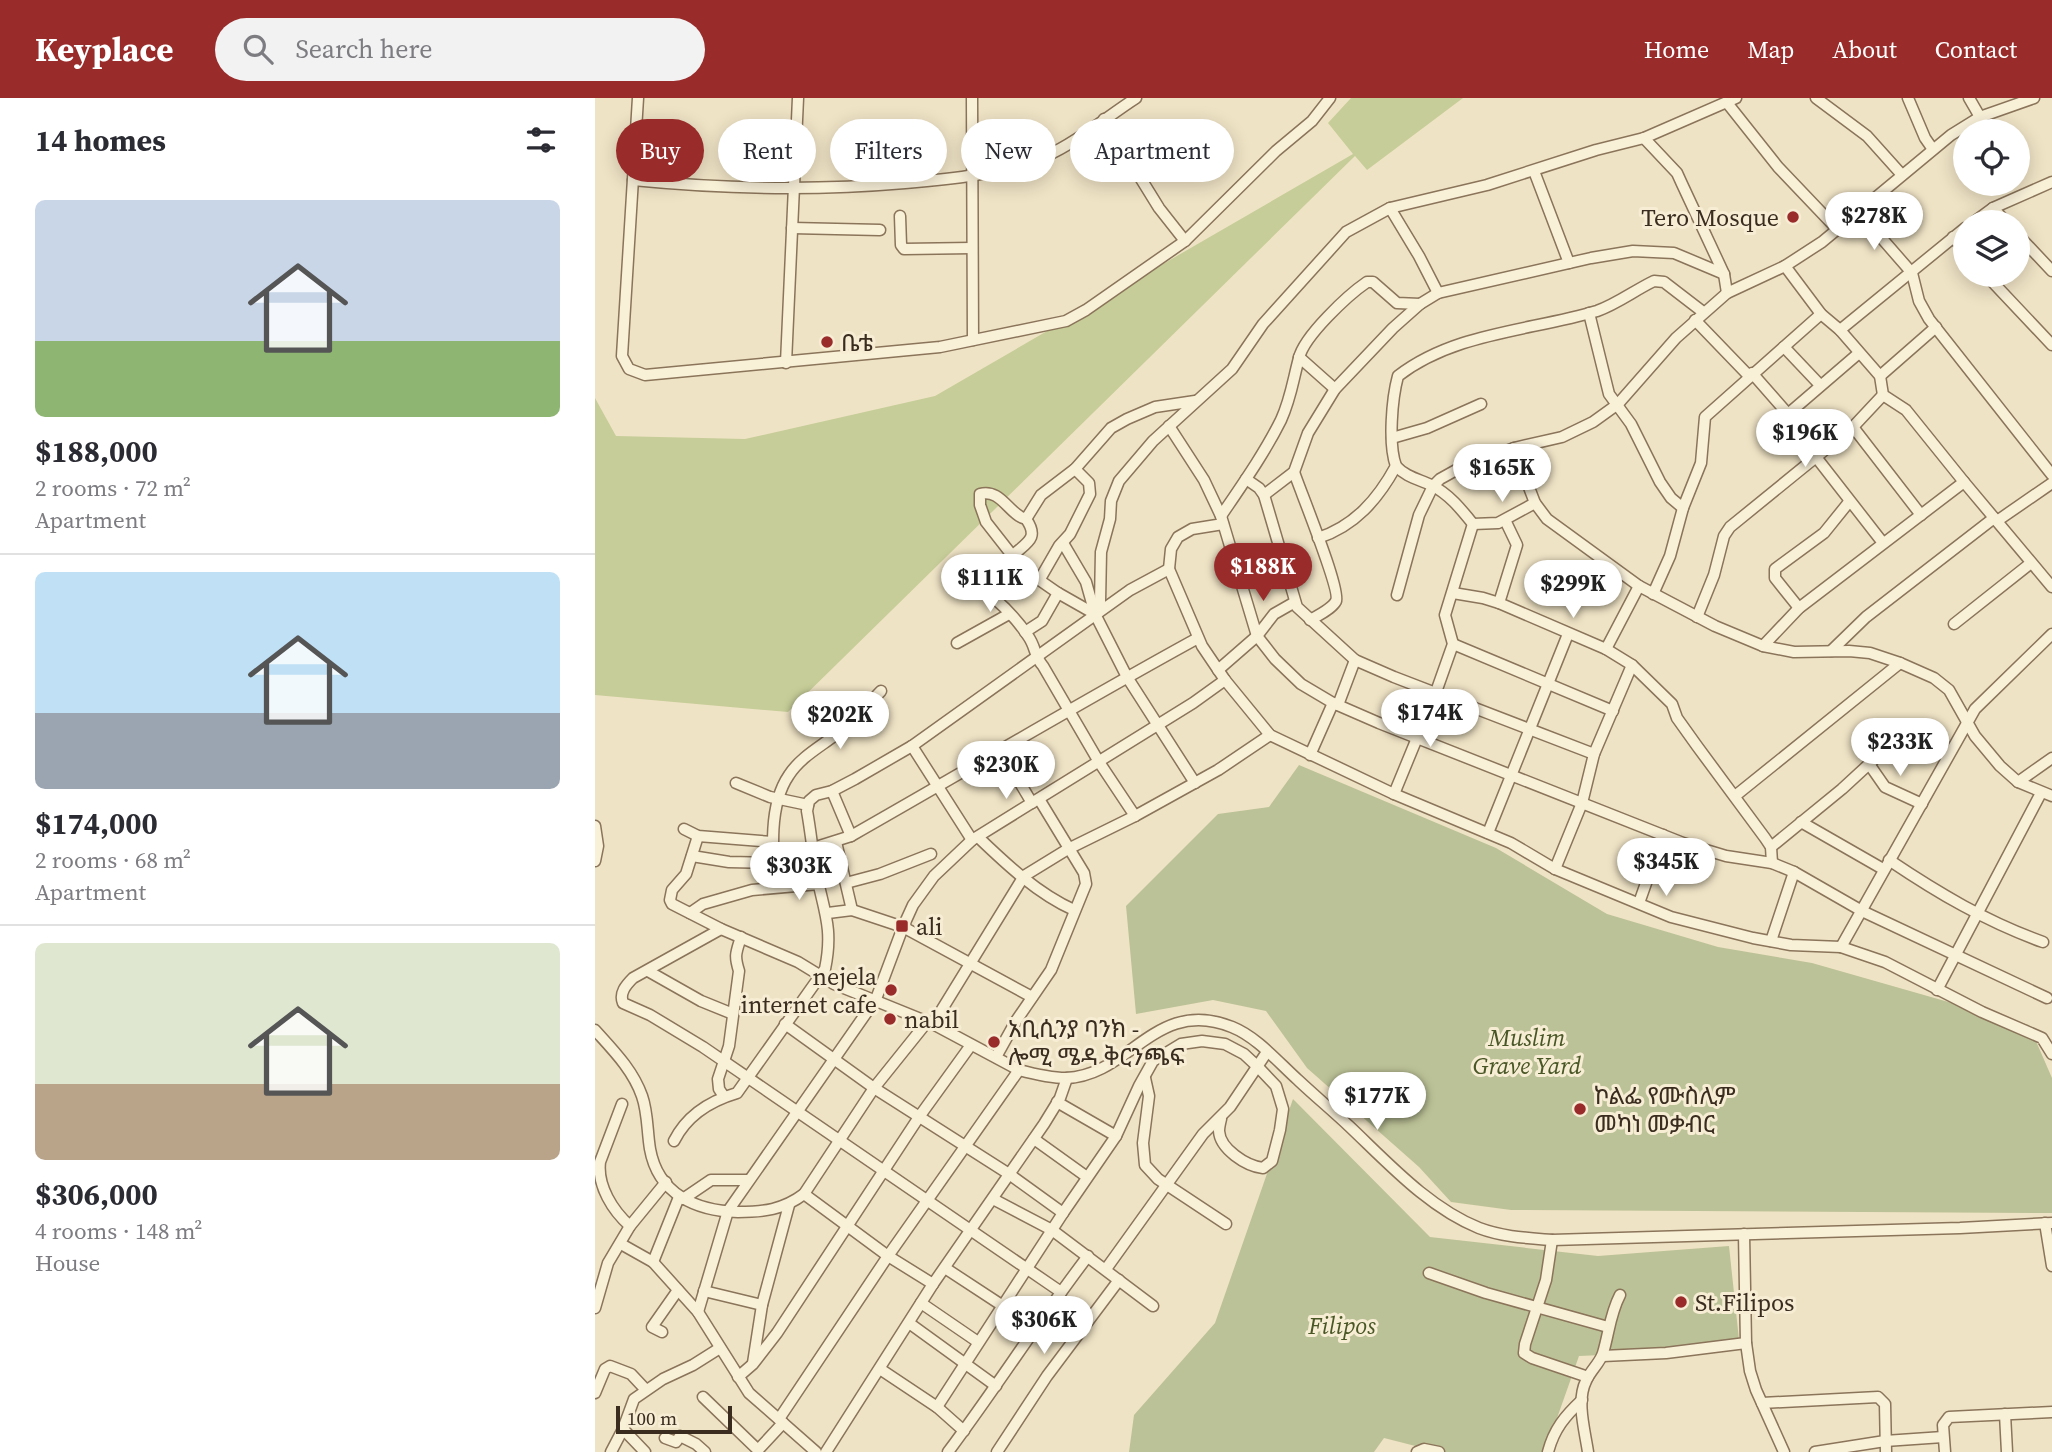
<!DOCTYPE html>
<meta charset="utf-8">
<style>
:root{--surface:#fff;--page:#f2f2f3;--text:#2b2b33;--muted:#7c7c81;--line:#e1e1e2;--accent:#992b2a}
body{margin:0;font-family:"Source Serif 4","Noto Sans Ethiopic",serif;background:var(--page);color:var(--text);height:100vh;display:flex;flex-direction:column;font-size:26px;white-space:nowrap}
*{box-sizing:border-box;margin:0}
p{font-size:23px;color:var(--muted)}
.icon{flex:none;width:38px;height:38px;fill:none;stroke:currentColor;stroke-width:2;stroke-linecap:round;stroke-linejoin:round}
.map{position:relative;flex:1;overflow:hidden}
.details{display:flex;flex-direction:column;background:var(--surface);width:595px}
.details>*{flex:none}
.guide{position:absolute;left:21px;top:21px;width:665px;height:63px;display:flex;gap:14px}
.tools{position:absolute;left:1358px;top:21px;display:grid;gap:14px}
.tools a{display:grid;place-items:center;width:77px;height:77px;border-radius:50%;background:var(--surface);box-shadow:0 4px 18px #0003;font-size:35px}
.scale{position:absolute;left:21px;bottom:18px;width:116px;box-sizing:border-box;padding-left:7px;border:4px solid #3a2c1f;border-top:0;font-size:19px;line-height:24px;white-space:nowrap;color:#3a2c1f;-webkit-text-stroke:5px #f6edd4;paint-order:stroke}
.price{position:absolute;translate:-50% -60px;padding:0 16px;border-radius:24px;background:#fff;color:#222;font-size:23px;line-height:46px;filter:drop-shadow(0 2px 4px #0008)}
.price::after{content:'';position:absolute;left:50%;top:42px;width:21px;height:16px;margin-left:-10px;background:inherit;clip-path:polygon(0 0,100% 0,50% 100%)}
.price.selected{background:var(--accent);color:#fff}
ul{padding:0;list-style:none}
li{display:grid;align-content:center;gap:14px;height:371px;padding:0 35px}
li+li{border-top:2px solid var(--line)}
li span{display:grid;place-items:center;height:217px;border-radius:10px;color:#555}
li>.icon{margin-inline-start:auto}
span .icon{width:126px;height:126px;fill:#fffc;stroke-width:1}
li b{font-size:30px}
h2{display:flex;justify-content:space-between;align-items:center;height:84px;padding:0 35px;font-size:30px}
.pill{padding:0 24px;border-radius:32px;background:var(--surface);box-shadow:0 4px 18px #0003;font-size:24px;line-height:63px}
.pill.selected{background:var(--accent);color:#fff}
header{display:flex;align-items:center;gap:42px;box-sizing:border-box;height:98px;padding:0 35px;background:var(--accent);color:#fff}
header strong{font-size:33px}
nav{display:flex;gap:38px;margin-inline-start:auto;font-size:24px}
.search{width:490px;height:63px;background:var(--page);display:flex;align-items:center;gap:18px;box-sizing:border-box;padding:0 24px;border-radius:38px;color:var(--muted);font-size:26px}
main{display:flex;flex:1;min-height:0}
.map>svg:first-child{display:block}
</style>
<header>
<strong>Keyplace</strong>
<div class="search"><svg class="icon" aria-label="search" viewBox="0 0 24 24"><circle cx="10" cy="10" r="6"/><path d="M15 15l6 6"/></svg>Search here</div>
<nav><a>Home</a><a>Map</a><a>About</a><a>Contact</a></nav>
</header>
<main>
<section class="details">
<h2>14 homes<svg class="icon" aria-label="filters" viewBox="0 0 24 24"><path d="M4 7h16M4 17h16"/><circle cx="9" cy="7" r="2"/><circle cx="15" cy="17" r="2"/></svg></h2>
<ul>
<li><span style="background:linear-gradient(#c9d6e8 65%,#8fb573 0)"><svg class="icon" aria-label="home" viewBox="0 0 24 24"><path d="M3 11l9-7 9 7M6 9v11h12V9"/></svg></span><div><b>$188,000</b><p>2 rooms · 72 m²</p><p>Apartment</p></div></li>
<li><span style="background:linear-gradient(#bfe0f5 65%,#9aa5b1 0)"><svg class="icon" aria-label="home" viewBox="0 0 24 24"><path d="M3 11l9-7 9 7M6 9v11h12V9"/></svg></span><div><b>$174,000</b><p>2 rooms · 68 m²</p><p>Apartment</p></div></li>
<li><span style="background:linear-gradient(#dfe7d0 65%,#b9a48a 0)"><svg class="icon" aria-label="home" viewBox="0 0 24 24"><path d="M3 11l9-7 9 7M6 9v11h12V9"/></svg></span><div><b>$306,000</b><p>4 rooms · 148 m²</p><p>House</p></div></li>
</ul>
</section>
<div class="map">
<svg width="1457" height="1354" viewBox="0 0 1457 1354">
<rect width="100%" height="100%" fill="#efe3c5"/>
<!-- green -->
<path fill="#c6cd98" d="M756,0H868L772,72L760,58L193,614L0,597V300L21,338L150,341L340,298L758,56L733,25Z"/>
<!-- cemetery -->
<g fill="#bcc297">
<path d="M704,667L901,750L1012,816L1123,849L1217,865L1434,927L1457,980V1115L916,1112L856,1104L824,1069L712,970L671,913L618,902L541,916L531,808L623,716L674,709Z"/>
<path d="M698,1001L835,1139L1003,1158L1134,1148L1145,1251L984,1258L950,1354H844L789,1340L779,1354H534L539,1317L620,1225Z"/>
</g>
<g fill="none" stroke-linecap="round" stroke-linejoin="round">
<!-- minor casing -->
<g stroke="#8a745a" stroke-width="13">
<g id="minor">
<path d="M43,0L27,258L34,271L50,277L345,249L471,223L491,212L590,143L681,53L717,23L735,0"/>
<path d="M377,0L378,242"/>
<path d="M1221,0L1272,38L1307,77"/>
<path d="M1313,0L1330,40L1337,50"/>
<path d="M1374,0L1385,19"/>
<path d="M1133,6L1183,69L1243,132"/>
<path d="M509,21L564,110L590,143"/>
<path d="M1049,40L1082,75L1087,86L1129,176L1132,195"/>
<path d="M939,73L974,165"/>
<path d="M38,82C129,91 218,93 310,85C357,81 407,76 451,58C481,45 513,18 541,0"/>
<path d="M795,110L824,158L843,195"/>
<path d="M1398,110L1411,124"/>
<path d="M1263,113L1317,175L1324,203L1334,221L1457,377"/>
<path d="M305,118L306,147L309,151L377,150"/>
<path d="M1379,124L1398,110L1457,84"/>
<path d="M197,130L285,132"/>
<path d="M1423,137L1457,173"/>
<path d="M1358,139L1370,153"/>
<path d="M1190,168L1226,216L1245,232L1285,278L1288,297L1311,312L1369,384L1457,489"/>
<path d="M1391,177L1457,247"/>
<path d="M994,215L1014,296L1036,326L1065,384L1076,400L1088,410"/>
<path d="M1100,222L1154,278"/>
<path d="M1245,232L1370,130"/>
<path d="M1189,249L1225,287"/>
<path d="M704,259L740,291"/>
<path d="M191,265L203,0"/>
<path d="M1157,275L1193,316L1221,359L1288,445"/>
<path d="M1285,278L1341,229"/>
<path d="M1193,316L1264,255"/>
<path d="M574,328L609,382L626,418L662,538L680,561L706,586L738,605L784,625L1088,745L1131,758L1177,765L1199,774L1267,813L1452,900"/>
<path d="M1258,329L1326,417"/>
<path d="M797,340L832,330L886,306"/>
<path d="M919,350L940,405L952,421L1044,488L1120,528L1168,548L1199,554L1254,553L1275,555L1305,565L1339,580L1354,592L1380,638L1405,668L1423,684L1457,698"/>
<path d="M699,374C705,392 746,492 741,503C737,511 722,518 715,522"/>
<path d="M651,381L664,390L669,397L702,509L760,562L799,579L999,656"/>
<path d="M669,397L699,374L713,335L740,291L798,230L825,206L843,195L996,160L1038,153L1079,155L1129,176"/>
<path d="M626,418C647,387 669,356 686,322C696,300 698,282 704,260C709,238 753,197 772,184H778L802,205L825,206"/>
<path d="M431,421L446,397L480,371L516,330L532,321L560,309L600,303"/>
<path d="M1402,423L1457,385"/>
<path d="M628,426L597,431L583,439L576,451L574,471L607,548L630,582L675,637L799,696L916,745L960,771L1076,819L1158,840L1196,847L1246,849L1290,864L1387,914L1447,940L1457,956"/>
<path d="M878,426C866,411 854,396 836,387C823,381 811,379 801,368C793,346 797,300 803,278C860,234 936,233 1002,213C1022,206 1040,192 1059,183L1069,184L1108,214"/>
<path d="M878,426L903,425L940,405"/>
<path d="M723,440C760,428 783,401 801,368"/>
<path d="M468,445L491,484L500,516L532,579L600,685"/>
<path d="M417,458C431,445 445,441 431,421C414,417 406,390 385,396V407L391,424L427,470L463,495L500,516"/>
<path d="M359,471C388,490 414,509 433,538C441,549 439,558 448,568L504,664L540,718"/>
<path d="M445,481L464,448L475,436L495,396L494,385L480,371"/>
<path d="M858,495L888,500L904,505L1011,551L1037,567L1077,606L1082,620L1102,648L1170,740L1176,749L1177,765"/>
<path d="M1058,496L1075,458L1088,410L1106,365L1110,319L1226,216"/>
<path d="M802,497L824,417L838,388L845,381L863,371L889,361L919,350L967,339L998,324L1023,306L1081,240L1132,195L1190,168L1227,144L1356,37L1385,19L1439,0"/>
<path d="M904,505L922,447L910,422"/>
<path d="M1204,510L1180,480V471L1229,435L1254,404"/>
<path d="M500,516L505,504L506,454L515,421L516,403L524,383L558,343L637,271L668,226L751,134L795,110L892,87L1001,52L1049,40L1141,0"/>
<path d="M1102,519L1119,477L1129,438L1135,429L1258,329L1288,297"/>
<path d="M1359,526L1436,465"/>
<path d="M430,534L447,523L463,495"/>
<path d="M362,545L414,516"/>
<path d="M858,546L1018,613"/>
<path d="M1168,548L1204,510L1369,384"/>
<path d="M1011,551L1044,488"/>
<path d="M1236,553L1271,519L1399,420"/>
<path d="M623,572L662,538L679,516L700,504"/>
<path d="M743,607L760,562"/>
<path d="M317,648L377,742"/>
<path d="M406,653L437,705"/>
<path d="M715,657L738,605"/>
<path d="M1274,666L1290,689L1327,706"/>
<path d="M1423,684L1457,660"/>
<path d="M141,685L175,699L213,707"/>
<path d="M237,693L256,738C372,672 486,604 603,540"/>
<path d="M799,696L841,594L858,546L850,517L878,426"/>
<path d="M1140,698L1305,565"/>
<path d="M1206,724L1288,771"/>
<path d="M0,728L3,748L0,763"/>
<path d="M89,731L103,738L177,744"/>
<path d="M893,735L973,536"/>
<path d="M103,738L91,776L77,792L75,802L77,806L126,831L203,864L239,886L338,926L424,972C439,976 455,980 471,980C535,978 561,898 637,929C662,939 683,964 703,982C720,998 738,1013 755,1029C793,1065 834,1110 884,1130C908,1139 932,1140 957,1142L1365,1130L1457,1125"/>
<path d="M383,739C411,766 443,796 479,812"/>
<path d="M241,744L257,812"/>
<path d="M1176,749L1247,691L1298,644C1316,636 1336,651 1352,659"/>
<path d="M218,750L256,738"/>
<path d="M97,758L134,764L220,766"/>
<path d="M1294,762C1343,795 1392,824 1448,844"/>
<path d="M960,771L987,705L999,656L1037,567"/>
<path d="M251,785L285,776L336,756"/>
<path d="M183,789C176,756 174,706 194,677C205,660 223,650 239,638C256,625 271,609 286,593"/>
<path d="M1044,805L1068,737"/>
<path d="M95,815L108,806L157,792L224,786"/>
<path d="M233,815L257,812L308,829L437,899"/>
<path d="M126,831L38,880C31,887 24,895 28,905L55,917L108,949L466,1194"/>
<path d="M1176,843L1199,774"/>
<path d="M1246,849L1380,611L1457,536"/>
<path d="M53,873L106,903L138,916"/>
<path d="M1342,892L1446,695"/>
<path d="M190,926L279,990L414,1076L468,1115"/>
<path d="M338,926L429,778L473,751L540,718L623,672L675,637"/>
<path d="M0,932C18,952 38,972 47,998C53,1015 52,1033 55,1051C63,1096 101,1113 143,1114C168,1114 188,1112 209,1096L279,990L332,924"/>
<path d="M401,959L421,923L456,872L491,786L489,775L444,701"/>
<path d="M550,980L554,998L548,1045L550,1067L563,1081L631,1126"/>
<path d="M128,997L124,991L123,981L134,948L144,873C139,857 141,855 146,839"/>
<path d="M462,1004L521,1038"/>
<path d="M27,1006L5,1064C2,1088 18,1113 35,1128"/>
<path d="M439,1041L492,1079"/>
<path d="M79,1043C92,1017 115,1003 142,995L230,871C238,832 230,816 222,779C218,758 216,735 212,713L214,703L221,697L237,693L260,681L317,648L535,492L574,471"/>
<path d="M209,1096L293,1158L338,1186"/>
<path d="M88,1101L116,1082H153"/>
<path d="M398,1101L457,1132L558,1208"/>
<path d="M1450,1125L1457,1168"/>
<path d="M1149,1136L1151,1245L1155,1273L1161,1292L1189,1354"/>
<path d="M957,1142L951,1182L930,1246L929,1255L937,1260L993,1279"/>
<path d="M26,1146L58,1164L103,1214L154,1295L221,1354"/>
<path d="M58,1164L84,1099"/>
<path d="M350,1170L440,1229"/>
<path d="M511,1171L608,1036L635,1009L672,954"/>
<path d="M834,1175L891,1195L1013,1229"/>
<path d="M109,1193L167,1207"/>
<path d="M326,1205L383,1244"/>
<path d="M0,1210L13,1165L35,1128L71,1084"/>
<path d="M103,1214L133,1113L281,901L308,829L318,807L339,778L377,742L598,605L630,582"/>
<path d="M314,1225L401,1288"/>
<path d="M67,1234L57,1229L83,1192"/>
<path d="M1008,1258L1071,1255L1151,1245"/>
<path d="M158,1265L167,1207L194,1107"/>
<path d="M285,1271L342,1309L369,1333"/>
<path d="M143,1279L158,1266L182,1235L324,1019L376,947"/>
<path d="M0,1295L10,1271L15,1268L36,1276L51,1292"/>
<path d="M108,1299L163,1352L188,1325"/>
<path d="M1167,1305L1283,1299L1290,1306L1291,1354"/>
<path d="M342,1309L468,1115L521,1038L544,988L558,963L586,946L607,943L630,946L649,956L663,969L681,988L688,1011L685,1032L677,1063L668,1070C651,1068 625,1051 624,1033C624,1029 625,1025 626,1021"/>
<path d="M1410,1316L1412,1354"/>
<path d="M184,1321L293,1158L424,972"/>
<path d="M28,1331L50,1354"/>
<path d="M70,1340L81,1344L85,1338L101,1346L110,1354"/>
<path d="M16,1354L28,1331L39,1301L68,1281L98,1267L125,1250"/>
<path d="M231,1354L338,1186L449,1026L465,1000L472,980"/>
<path d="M353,1354C401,1290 444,1222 493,1158"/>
<path d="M402,1354L452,1278L524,1182"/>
<path d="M822,1354L829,1351L844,1354"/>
<path d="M953,1354C959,1331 970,1318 987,1302"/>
<path d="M993,1354C990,1333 981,1303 991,1283C995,1273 1005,1265 1008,1255C1014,1235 1015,1216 1025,1197"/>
<path d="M1220,1354L1290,1343L1348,1339"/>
<path d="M1350,1354L1348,1327L1354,1319L1457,1314"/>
</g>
</g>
<!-- minor -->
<use href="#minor" stroke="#f9f0d8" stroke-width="10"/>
</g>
<!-- markers -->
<g fill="#992b2a" stroke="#f6edd4" stroke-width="2.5">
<circle cx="1198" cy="119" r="7"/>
<circle cx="232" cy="244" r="7"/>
<rect x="300" y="821" width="14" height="14" rx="3.5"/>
<circle cx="296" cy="892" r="7"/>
<circle cx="295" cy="921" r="7"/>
<circle cx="399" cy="944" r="7"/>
<circle cx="985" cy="1011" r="7"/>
<circle cx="1086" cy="1204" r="7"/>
</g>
<g text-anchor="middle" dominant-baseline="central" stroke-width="6" stroke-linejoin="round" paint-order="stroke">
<!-- poi labels -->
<g font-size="24" fill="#3a2c1f" stroke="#f6edd4" text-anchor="start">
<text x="1184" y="119" text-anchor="end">Tero Mosque</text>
<text x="246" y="244">ቤቴ</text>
<text x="321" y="828">ali</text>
<text x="282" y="878" text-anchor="end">nejela<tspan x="282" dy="28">internet cafe</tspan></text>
<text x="309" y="921">nabil</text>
<text x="413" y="930">አቢሲንያ ባንክ -<tspan x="413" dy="28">ሎሚ ሜዳ ቅርንጫፍ</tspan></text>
<text x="999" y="997">ኮልፌ የሙስሊም<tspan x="999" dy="28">መካነ መቃብር</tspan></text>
<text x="1100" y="1204">St.Filipos</text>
</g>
<!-- park labels -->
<g font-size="24" font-style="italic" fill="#495625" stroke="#f6edd4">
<text x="932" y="939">Muslim<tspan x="932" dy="28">Grave Yard</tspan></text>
<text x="747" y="1227">Filipos</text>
</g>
</g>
</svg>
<div class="tools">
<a><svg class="icon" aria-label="locate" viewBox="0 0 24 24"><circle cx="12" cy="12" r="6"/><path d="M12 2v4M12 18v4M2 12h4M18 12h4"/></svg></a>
<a><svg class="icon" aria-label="layers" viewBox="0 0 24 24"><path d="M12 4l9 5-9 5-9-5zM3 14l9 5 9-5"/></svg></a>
</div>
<div class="scale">100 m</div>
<b class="price" style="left:1279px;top:154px">$278K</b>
<b class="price" style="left:1210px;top:371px">$196K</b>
<b class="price" style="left:907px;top:406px">$165K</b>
<b class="price selected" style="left:668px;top:505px">$188K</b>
<b class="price" style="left:395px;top:516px">$111K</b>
<b class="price" style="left:978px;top:522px">$299K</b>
<b class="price" style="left:835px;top:651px">$174K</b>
<b class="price" style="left:245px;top:653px">$202K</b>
<b class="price" style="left:1305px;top:680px">$233K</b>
<b class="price" style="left:411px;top:703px">$230K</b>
<b class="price" style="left:1071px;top:800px">$345K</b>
<b class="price" style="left:204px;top:804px">$303K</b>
<b class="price" style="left:782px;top:1034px">$177K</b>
<b class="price" style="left:449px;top:1258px">$306K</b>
<div class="guide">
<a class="pill selected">Buy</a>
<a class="pill">Rent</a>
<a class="pill">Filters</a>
<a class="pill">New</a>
<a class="pill">Apartment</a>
</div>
</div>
</main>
